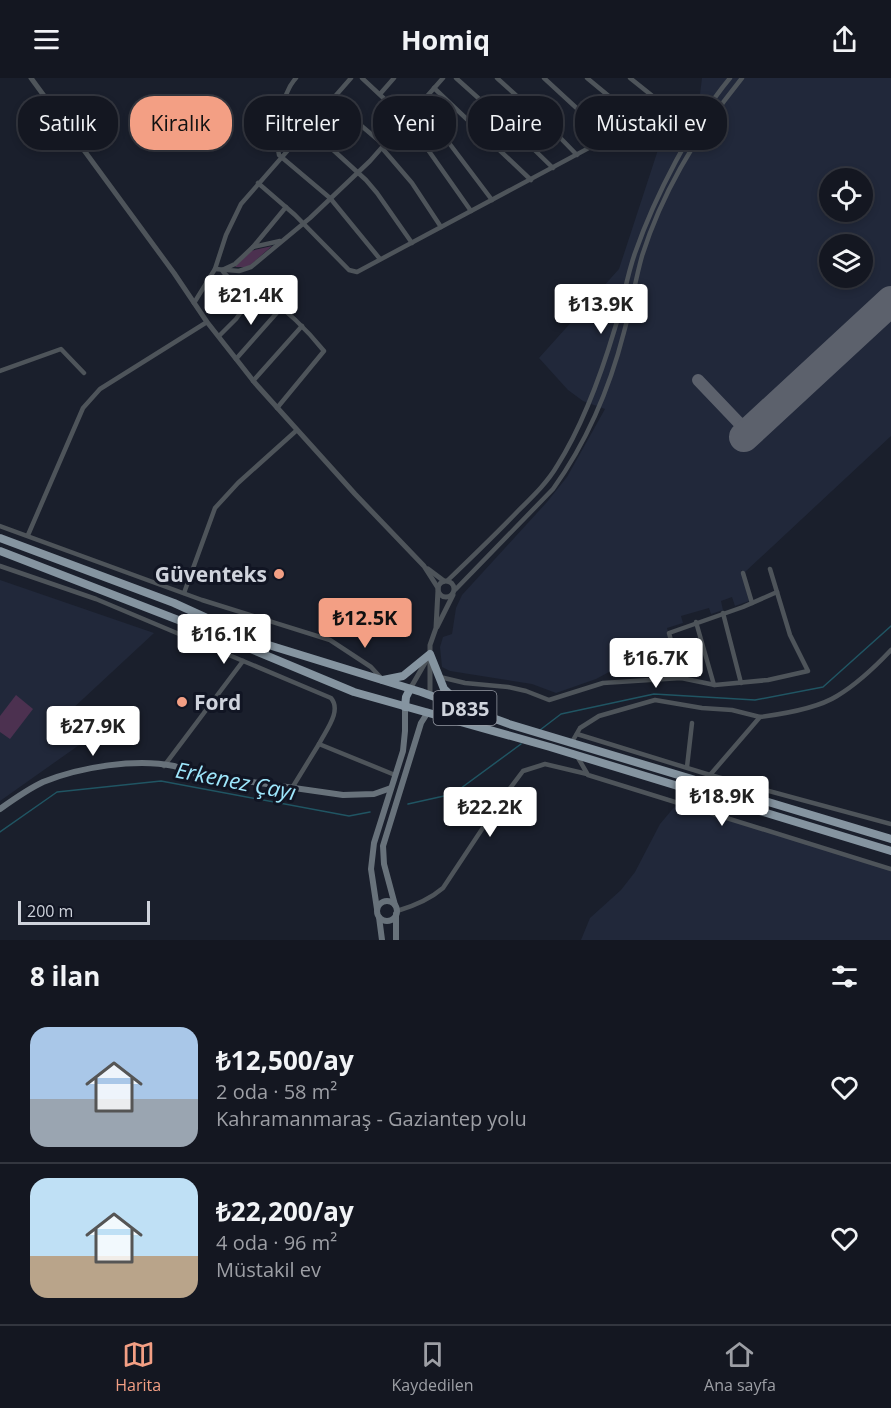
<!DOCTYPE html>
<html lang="tr">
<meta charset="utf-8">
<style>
:root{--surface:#141721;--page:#21242e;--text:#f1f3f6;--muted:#9d9fa5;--line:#33363f;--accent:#f39f84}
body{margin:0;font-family:"Open Sans",sans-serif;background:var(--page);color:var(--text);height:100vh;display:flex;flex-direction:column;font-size:22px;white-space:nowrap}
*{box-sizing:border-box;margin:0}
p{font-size:20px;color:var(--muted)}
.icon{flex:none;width:33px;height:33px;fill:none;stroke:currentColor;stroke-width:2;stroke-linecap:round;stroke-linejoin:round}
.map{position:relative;height:862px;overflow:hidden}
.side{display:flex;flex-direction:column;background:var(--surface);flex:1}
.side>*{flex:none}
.hud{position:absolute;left:18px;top:18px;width:855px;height:54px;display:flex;gap:12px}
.buttons{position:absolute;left:819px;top:90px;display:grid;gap:12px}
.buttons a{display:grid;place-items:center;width:54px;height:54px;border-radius:50%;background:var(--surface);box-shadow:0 3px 9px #0003,0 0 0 2px var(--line);font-size:30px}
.scale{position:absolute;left:18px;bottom:15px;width:132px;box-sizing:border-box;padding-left:6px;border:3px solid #cfd3dc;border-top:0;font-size:16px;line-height:21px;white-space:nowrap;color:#cfd3dc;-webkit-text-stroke:4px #111523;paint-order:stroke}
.price{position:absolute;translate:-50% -51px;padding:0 14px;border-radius:6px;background:#fff;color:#222;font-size:20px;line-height:39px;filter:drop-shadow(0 2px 3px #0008)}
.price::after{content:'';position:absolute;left:50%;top:36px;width:18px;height:14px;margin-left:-9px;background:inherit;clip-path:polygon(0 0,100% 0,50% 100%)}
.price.selected{background:var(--accent);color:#111}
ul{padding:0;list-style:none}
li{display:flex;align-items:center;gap:18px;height:150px;padding:0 30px}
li+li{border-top:2px solid var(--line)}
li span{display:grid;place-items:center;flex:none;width:168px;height:120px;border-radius:18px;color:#555}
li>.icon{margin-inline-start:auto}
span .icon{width:72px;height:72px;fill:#fffc;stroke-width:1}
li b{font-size:26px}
h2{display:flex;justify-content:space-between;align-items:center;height:72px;padding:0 30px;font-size:26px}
.pill{padding:0 21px;border-radius:24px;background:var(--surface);box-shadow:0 3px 9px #0003,0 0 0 2px var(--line);font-size:21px;line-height:54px}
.pill.selected{background:var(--accent);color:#111}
header{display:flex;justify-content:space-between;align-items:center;height:78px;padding:0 30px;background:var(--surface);font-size:27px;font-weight:700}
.menu{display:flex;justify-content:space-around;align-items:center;height:84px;border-top:2px solid var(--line);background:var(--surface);font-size:16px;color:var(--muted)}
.menu a{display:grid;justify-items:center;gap:3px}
.menu .selected{color:var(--accent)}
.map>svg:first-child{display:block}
</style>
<header><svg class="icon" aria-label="menu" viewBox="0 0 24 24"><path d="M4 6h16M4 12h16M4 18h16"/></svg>Homiq<svg class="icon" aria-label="share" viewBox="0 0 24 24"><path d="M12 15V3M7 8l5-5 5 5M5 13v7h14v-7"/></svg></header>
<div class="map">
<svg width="891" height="862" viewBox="0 0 891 862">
<rect width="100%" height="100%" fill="#1a1f2c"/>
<!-- built -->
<g fill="#21283a" fill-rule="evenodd">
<path d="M702,0H891V358L745,494L741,492L749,523L735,528L732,519L721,523L723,532L711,536L709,530L681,538L683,545L667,550L676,586L657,582L622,587L596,601L556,615L532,606L450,593L442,589L440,569L443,559L452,556L456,530L462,517L547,424L567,399L605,331L583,323L568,312L539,280L619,191L671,32L700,16ZM830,100H862V134H830ZM830,166H862V200H830Z"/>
<path d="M0,502L154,555L70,633L82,665L0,723Z"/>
<path d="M676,727H686L891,791V862H581L590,840L621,812L635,794L660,746Z"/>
</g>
<!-- green -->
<g fill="#4c3150">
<path d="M272,168L248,189H235L250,173Z"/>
<path d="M16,617L33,631L10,661L0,654V638Z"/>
</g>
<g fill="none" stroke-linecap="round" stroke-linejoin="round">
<!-- stream -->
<g stroke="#205563" stroke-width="1.5">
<path d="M540,652L561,636L654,616L755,622L823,609L891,548"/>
<path d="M408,726L453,716L521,666"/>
<path d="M0,754L57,714L161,703L349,738L370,734"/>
</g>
<!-- taxiway -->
<path stroke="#5c616c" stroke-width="12" d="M698,302L739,345L756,349"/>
<!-- runway -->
<path stroke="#5c616c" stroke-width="30" d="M744,359L891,223"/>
<!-- minor -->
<g stroke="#4e545a" stroke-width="4.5">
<path d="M296,0C282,15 274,57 279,77L330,120L380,181"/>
<path d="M362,0L407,42L471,133"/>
<path d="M456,0L515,53L553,90"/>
<path d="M497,0L540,39L577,77"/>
<path d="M544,0L609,60"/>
<path d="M587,0L639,43"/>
<path d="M630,0L665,28"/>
<path d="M434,10L531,102"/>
<path d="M380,16L394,0"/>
<path d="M331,22L384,67"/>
<path d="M418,29L443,57L492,122"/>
<path d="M308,49L366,102L377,115L412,165"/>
<path d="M382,70L412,105L441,149"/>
<path d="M258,105L295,137L349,192L357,194L684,19"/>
<path d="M253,169L286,129"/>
<path d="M215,191L239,193L251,189L310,140L370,83L443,0"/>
<path d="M194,225L215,191L226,157L241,126L351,0"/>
<path d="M214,225L231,202"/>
<path d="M219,258L236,241L256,213"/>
<path d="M236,281L282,229"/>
<path d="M0,293L61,271L84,295"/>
<path d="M253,303L302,248"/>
<path d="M277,330L324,273C307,252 288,233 266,218C252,208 231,207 222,192L235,186L253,169L280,163"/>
<path d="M0,448L202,522L330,562L371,589L382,601"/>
<path d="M28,457L83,330L100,311L207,244"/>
<path d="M0,488L96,521L331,620C342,633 326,652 319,666L395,697"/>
<path d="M743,495L752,525"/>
<path d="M447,503C471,480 495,457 518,433C532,419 547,405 557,388C583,347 601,297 615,250C623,226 626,200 635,175C655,118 692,46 730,0"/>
<path d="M455,512L553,411C586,365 610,309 624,254C631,229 635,203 642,178C662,114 700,52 742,0"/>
<path d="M184,515L215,430L238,405L297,352"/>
<path d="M723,535L741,605"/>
<path d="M696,544L714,607"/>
<path d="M440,599L465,605L508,609L526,613L549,622L603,605L681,600L715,607L768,602L808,593L790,557L770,491"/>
<path d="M681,600L669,555L743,529L777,514"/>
<path d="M577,656L710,697L891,746"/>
<path d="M572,664L580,650L599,638L655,622L702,630L732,632L760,639"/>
<path d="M577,678L588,697L891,791"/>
<path d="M164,688L243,583"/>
<path d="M687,689L692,645"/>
<path d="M710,697L760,639C783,636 818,630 837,618C857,606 875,589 891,572"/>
<path d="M292,710L319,666"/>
<path d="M397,833C414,828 429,822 443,810L502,721L523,693L545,686L587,696"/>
</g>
<!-- tertiary -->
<g stroke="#4e545a" stroke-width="5">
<path d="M31,0L174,195L207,244L255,305L355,416L424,488L438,510"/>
<path d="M428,491L444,503"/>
<circle cx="446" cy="511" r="8"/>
<path d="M437,549L453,517"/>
<path d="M410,611L429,578"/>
<path d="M430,617V567L436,550L438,512"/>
</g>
<!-- secondary -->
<g stroke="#68727b" stroke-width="6">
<path d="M0,731C14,721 28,711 43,704C80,689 136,680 174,688C181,690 189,694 196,696L343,717L374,716L391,710"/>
<circle cx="387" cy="833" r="10"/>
<path d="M395,827L384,786L383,768L421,645L428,634"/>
<path d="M377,831L371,791L374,765L403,673L405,653V629"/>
<path d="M379,839L382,862"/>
<path d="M396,862V836"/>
</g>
<!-- trunk -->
<g stroke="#8594a0" stroke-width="8">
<path d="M0,460L174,525L262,565L421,614L509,646L891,761"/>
<path d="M0,473L217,557L354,614L550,669L891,773"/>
<path d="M383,602L403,598L430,576L444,611L460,626"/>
<path d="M405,629L406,619L410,611"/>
</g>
</g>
<!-- markers -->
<g fill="#f39f84" stroke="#111523" stroke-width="2">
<circle cx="279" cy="496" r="6"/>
<circle cx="182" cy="624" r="6"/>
</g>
<g text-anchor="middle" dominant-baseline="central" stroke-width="6" stroke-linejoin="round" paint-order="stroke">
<!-- shield labels -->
<rect fill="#111523" stroke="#969aa4" stroke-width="1.5" x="433.5" y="613" width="63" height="34" rx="4.5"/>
<g font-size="20" font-weight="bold" fill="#cfd3dc">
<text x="465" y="630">D835</text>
</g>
<!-- poi labels -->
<g font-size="21" font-weight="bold" fill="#cfd3dc" stroke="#111523" text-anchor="end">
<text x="267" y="496">Güventeks</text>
<text x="194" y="624" text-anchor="start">Ford</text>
</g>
<!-- water labels -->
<g font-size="22" font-style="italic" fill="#9ee7fc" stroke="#111523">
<text transform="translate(236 702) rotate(11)">Erkenez Çayı</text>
</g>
</g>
</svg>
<div class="buttons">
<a><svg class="icon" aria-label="locate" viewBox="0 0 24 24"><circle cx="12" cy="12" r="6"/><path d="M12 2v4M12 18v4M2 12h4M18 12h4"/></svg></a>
<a><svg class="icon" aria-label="layers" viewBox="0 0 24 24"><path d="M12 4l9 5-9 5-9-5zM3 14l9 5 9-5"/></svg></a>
</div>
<div class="scale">200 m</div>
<b class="price" style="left:251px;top:248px">₺21.4K</b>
<b class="price" style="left:601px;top:257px">₺13.9K</b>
<b class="price selected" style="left:365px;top:571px">₺12.5K</b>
<b class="price" style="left:224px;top:587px">₺16.1K</b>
<b class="price" style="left:656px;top:611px">₺16.7K</b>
<b class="price" style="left:93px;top:679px">₺27.9K</b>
<b class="price" style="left:722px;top:749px">₺18.9K</b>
<b class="price" style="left:490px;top:760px">₺22.2K</b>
<div class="hud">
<a class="pill">Satılık</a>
<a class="pill selected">Kiralık</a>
<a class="pill">Filtreler</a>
<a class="pill">Yeni</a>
<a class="pill">Daire</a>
<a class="pill">Müstakil ev</a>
</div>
</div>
<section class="side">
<h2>8 ilan<svg class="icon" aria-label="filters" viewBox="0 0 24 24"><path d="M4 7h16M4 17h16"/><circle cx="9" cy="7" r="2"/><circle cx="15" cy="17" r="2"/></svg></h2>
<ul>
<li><span style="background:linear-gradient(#a9c7e8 60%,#9aa5b1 0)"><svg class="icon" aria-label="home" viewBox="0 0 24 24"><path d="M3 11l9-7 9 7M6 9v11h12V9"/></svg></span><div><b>₺12,500/ay</b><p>2 oda · 58 m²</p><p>Kahramanmaraş - Gaziantep yolu</p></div><svg class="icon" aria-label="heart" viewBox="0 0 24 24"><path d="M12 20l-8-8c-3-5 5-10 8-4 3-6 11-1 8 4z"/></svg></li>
<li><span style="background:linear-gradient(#bfe0f5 65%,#b9a48a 0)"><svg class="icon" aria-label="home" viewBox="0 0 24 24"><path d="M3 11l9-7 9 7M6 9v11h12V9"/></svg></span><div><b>₺22,200/ay</b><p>4 oda · 96 m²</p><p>Müstakil ev</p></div><svg class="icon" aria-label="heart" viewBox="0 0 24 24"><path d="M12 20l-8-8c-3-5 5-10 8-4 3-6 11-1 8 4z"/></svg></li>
</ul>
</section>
<nav class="menu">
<a class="selected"><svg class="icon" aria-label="map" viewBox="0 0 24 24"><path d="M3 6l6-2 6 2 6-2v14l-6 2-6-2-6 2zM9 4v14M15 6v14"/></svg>Harita</a>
<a><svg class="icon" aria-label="saved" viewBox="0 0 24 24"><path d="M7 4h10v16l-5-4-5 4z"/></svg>Kaydedilen</a>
<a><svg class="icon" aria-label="home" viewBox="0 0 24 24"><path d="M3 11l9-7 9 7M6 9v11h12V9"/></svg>Ana sayfa</a>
</nav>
